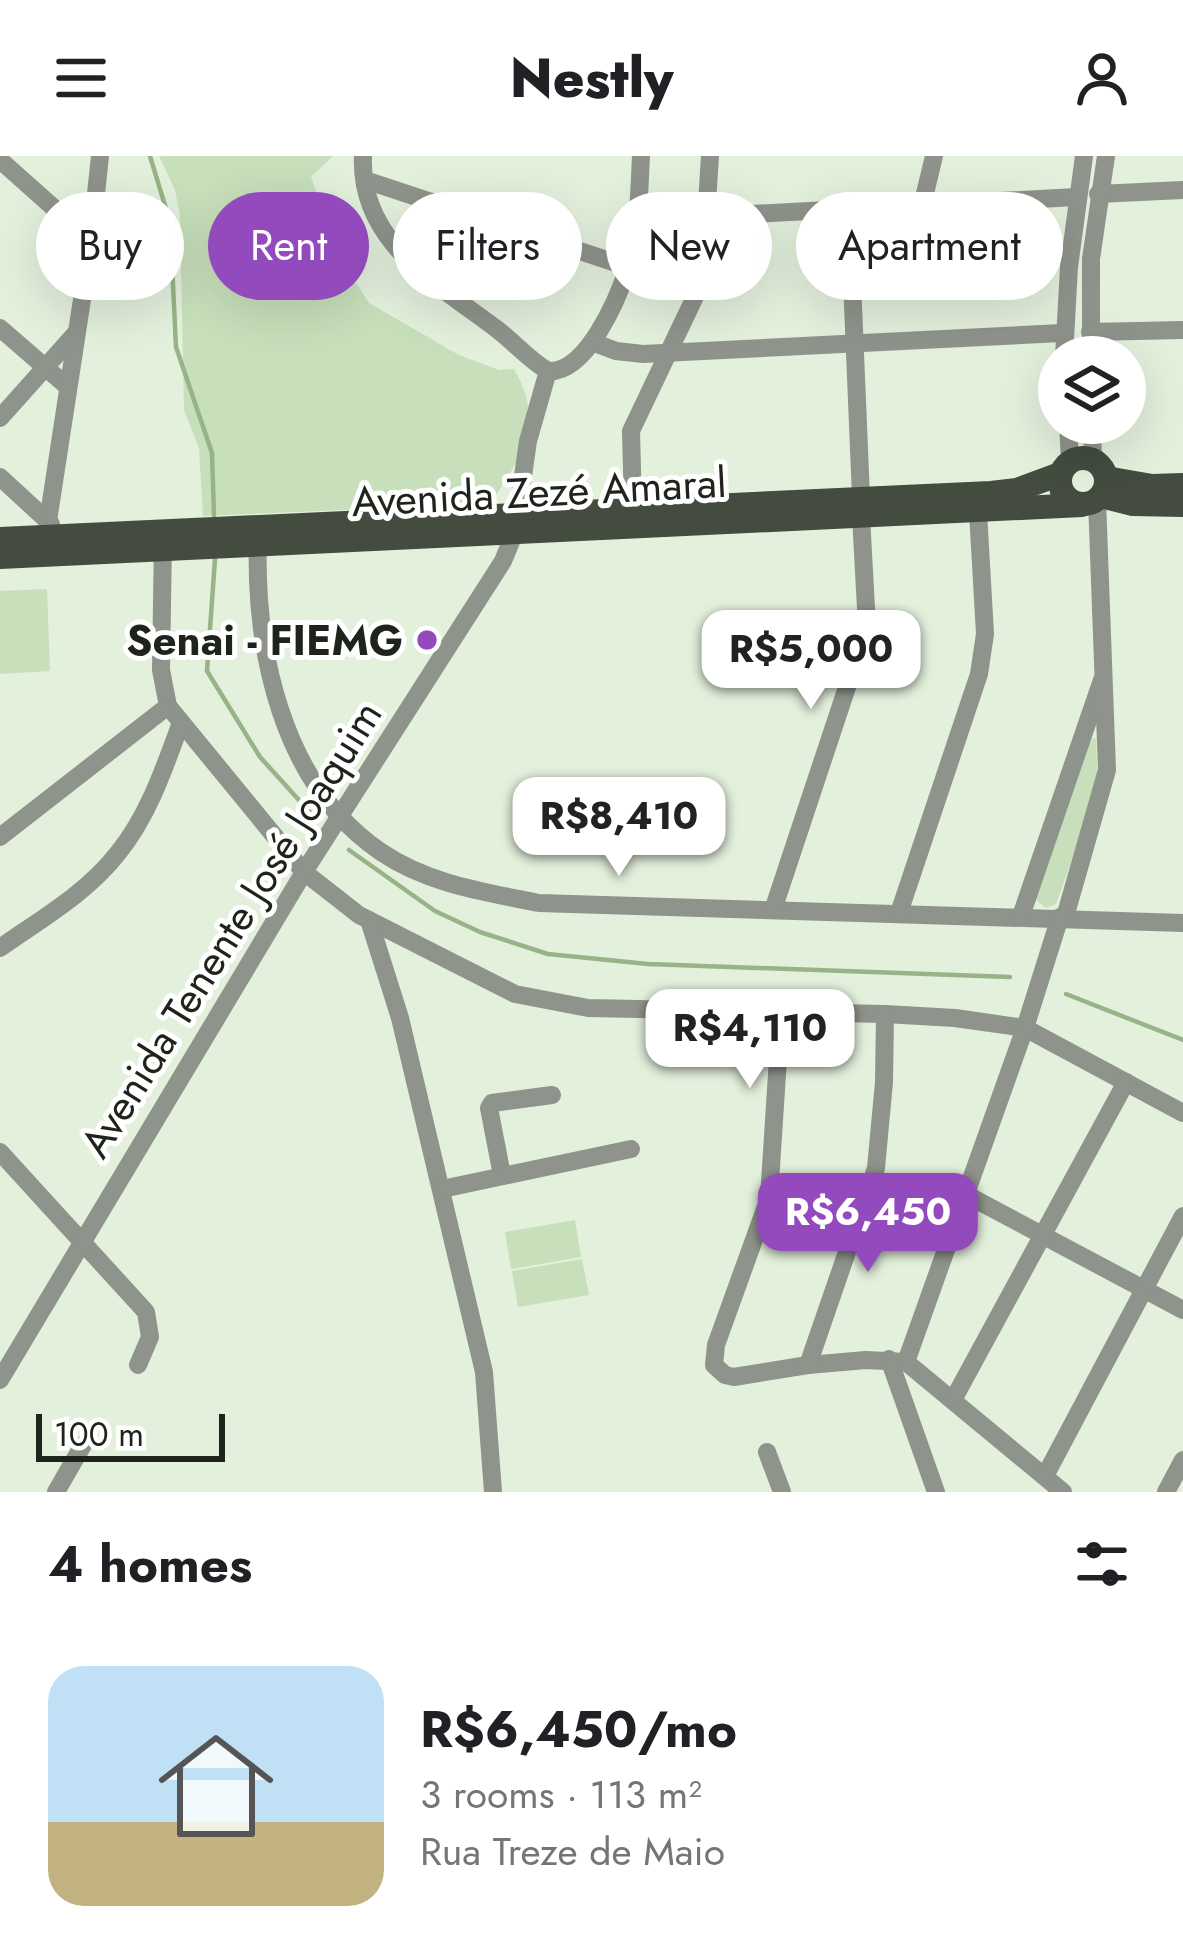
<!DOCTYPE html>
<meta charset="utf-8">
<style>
:root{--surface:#fff;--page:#f2f2f2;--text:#202124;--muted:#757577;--accent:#934abc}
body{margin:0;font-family:Jost,sans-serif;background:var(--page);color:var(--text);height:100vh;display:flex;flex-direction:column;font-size:45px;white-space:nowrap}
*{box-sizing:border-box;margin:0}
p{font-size:39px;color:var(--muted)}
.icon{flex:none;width:66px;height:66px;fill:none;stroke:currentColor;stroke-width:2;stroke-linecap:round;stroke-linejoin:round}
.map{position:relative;height:1336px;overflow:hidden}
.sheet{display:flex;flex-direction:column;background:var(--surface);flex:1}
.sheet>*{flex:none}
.hud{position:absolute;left:36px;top:36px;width:1113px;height:108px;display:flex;gap:24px}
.buttons{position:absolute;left:1038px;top:180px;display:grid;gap:24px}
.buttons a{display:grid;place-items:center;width:108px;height:108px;border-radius:50%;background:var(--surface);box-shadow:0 12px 48px #0002;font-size:60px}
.scale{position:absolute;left:36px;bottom:30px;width:189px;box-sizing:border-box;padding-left:12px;border:6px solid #1e231c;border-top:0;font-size:33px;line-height:42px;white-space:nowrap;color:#1e231c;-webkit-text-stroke:9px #fff;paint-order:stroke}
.price{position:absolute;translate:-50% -102px;padding:0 27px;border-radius:24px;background:#fff;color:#222;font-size:39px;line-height:78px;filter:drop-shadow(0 3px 6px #0008)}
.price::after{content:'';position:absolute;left:50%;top:72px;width:36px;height:27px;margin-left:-18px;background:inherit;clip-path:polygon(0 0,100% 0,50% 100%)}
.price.current{background:var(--accent);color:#fff}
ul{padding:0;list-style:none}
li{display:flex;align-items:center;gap:36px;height:300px;padding:0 48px}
li span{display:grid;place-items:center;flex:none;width:336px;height:240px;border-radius:36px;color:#555}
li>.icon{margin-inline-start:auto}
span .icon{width:144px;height:144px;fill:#fffc;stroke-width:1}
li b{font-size:51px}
h2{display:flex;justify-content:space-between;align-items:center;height:144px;padding:0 48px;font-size:51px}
.tag{padding:0 42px;border-radius:54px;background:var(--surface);box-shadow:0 12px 48px #0002;font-size:42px;line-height:108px}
.tag.current{background:var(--accent);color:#fff}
header{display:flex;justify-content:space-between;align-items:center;height:156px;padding:0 48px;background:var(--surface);font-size:54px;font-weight:800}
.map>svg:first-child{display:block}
</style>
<header><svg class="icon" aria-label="menu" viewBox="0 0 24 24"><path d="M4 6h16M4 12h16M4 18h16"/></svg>Nestly<svg class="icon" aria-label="person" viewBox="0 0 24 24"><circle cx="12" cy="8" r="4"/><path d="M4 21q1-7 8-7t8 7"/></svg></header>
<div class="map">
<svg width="1183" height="1336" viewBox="0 0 1183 1336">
<rect width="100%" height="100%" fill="#e3f0dc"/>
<!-- green -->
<g fill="#c7dfbb">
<path d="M159,0H333L311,21L341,104L369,147L459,199L499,214L514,213C546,267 520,303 490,348L203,360L199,292L184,254L180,59L175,34Z"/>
<path d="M47,433L50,515L0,518V435Z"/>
<path d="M1096,582L1098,631L1056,748L1046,752L1035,743L1091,583Z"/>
<path d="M575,1064L581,1101L511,1113L505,1076Z"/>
<path d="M582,1103L589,1139L518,1151L512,1115Z"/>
</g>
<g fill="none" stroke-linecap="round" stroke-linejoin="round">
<!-- stream -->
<g stroke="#96b487" stroke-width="4.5">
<path d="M150,0L170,66L176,191L212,297L214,360"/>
<path d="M215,403L207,515L260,601L317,664"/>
<path d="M349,694L435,755L480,776L548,798L648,808L1010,821"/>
<path d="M1066,838L1183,884"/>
</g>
<!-- minor -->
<g stroke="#8e938b" stroke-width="18">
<path d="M363,0C359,87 438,128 498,174C516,188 529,204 548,215"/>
<path d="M0,4L91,85"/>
<path d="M365,24L628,111"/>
<path d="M1098,38L1183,34"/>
<path d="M922,50L934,0"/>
<path d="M849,53L861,341"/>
<path d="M637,64L1076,41"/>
<path d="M0,172L68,231"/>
<path d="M1090,176L1183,174"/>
<path d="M592,186L616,195L643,198L1062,177"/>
<path d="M1064,201L1069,111L1084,0"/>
<path d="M1091,201V103L1106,0"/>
<path d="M548,215C586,218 618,143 628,111C639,76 639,37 641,0"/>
<path d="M0,262L76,177"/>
<path d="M1068,267L1070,306"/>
<path d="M1092,267L1093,304"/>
<path d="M0,321L51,368"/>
<path d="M633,352L631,275L702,126L710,0"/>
<path d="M48,365L91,85L100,0"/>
<path d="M258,380C254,493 281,628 381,696C428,728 485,736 539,747L1183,767"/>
<path d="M163,381L161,514L168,550L304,716L359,759L515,838L588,852L885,858L955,862L1025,872L1183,957"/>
<path d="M0,681L168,550"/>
<path d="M773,754L867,471L861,360"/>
<path d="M899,757L979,518L985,478L978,356"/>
<path d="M1021,760L1102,524"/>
<path d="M1065,761L1107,614L1097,344"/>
<path d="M369,764L400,862L484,1216L493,1336"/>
<path d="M0,792C41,763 87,737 118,697C148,660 164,613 180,569"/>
<path d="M781,856L769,1042L716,1189L714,1209L725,1219L734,1221L808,1209L866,1204L906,1206L1063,1336"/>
<path d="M0,996L146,1156L150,1181L138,1209"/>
<path d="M502,1019L489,952L492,947L552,939"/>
<path d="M442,1033L631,993"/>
<path d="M967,1039L1183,1154"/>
<path d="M889,1203L936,1336"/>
<path d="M906,1206L1025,872L1060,761"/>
<path d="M808,1209L876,1012L884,926L885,858"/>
<path d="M0,1224L304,716L503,405L515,376L528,285L548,215"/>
<path d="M953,1244L1126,926"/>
<path d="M767,1296L782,1336"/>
<path d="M1045,1320L1183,1060"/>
<path d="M56,1336L83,1289"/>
<path d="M1166,1336L1183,1304"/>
</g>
<!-- major -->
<g stroke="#434c3f" stroke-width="24">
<circle cx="1083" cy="325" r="23"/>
<path d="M1106,322L1152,330L1183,329"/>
<path d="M1101,340L1133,348L1183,349"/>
<path d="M0,383L991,337L1017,334L1060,318"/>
<path d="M0,401L1082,349"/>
</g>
</g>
<!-- markers -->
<circle fill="#934abc" stroke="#fff" stroke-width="4.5" cx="427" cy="484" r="12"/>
<g text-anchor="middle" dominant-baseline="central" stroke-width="10" stroke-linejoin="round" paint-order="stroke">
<!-- street labels -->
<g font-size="42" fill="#1e231c" stroke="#fff">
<text transform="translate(539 336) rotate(-3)">Avenida Zezé Amaral</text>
<text transform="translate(231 773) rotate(-58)">Avenida Tenente José Joaquim</text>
</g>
<!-- poi labels -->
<g font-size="42" font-weight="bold" fill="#1e231c" stroke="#fff" text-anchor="end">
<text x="403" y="484">Senai - FIEMG</text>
</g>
</g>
</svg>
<div class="buttons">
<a><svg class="icon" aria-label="layers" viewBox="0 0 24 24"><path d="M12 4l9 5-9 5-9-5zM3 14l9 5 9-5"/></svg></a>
</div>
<div class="scale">100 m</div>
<b class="price" style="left:811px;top:556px">R$5,000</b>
<b class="price" style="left:619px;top:723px">R$8,410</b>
<b class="price" style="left:750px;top:935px">R$4,110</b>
<b class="price current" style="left:868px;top:1119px">R$6,450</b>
<div class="hud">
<a class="tag">Buy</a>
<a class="tag current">Rent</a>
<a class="tag">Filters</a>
<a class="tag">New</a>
<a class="tag">Apartment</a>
</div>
</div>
<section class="sheet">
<h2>4 homes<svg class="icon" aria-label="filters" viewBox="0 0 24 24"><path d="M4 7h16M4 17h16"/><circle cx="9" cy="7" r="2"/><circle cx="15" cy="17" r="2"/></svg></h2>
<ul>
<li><span style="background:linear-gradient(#bfe0f5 65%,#c2b280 0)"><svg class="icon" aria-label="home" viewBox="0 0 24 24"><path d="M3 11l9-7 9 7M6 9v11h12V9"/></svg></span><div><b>R$6,450/mo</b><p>3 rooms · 113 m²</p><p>Rua Treze de Maio</p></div></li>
</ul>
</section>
